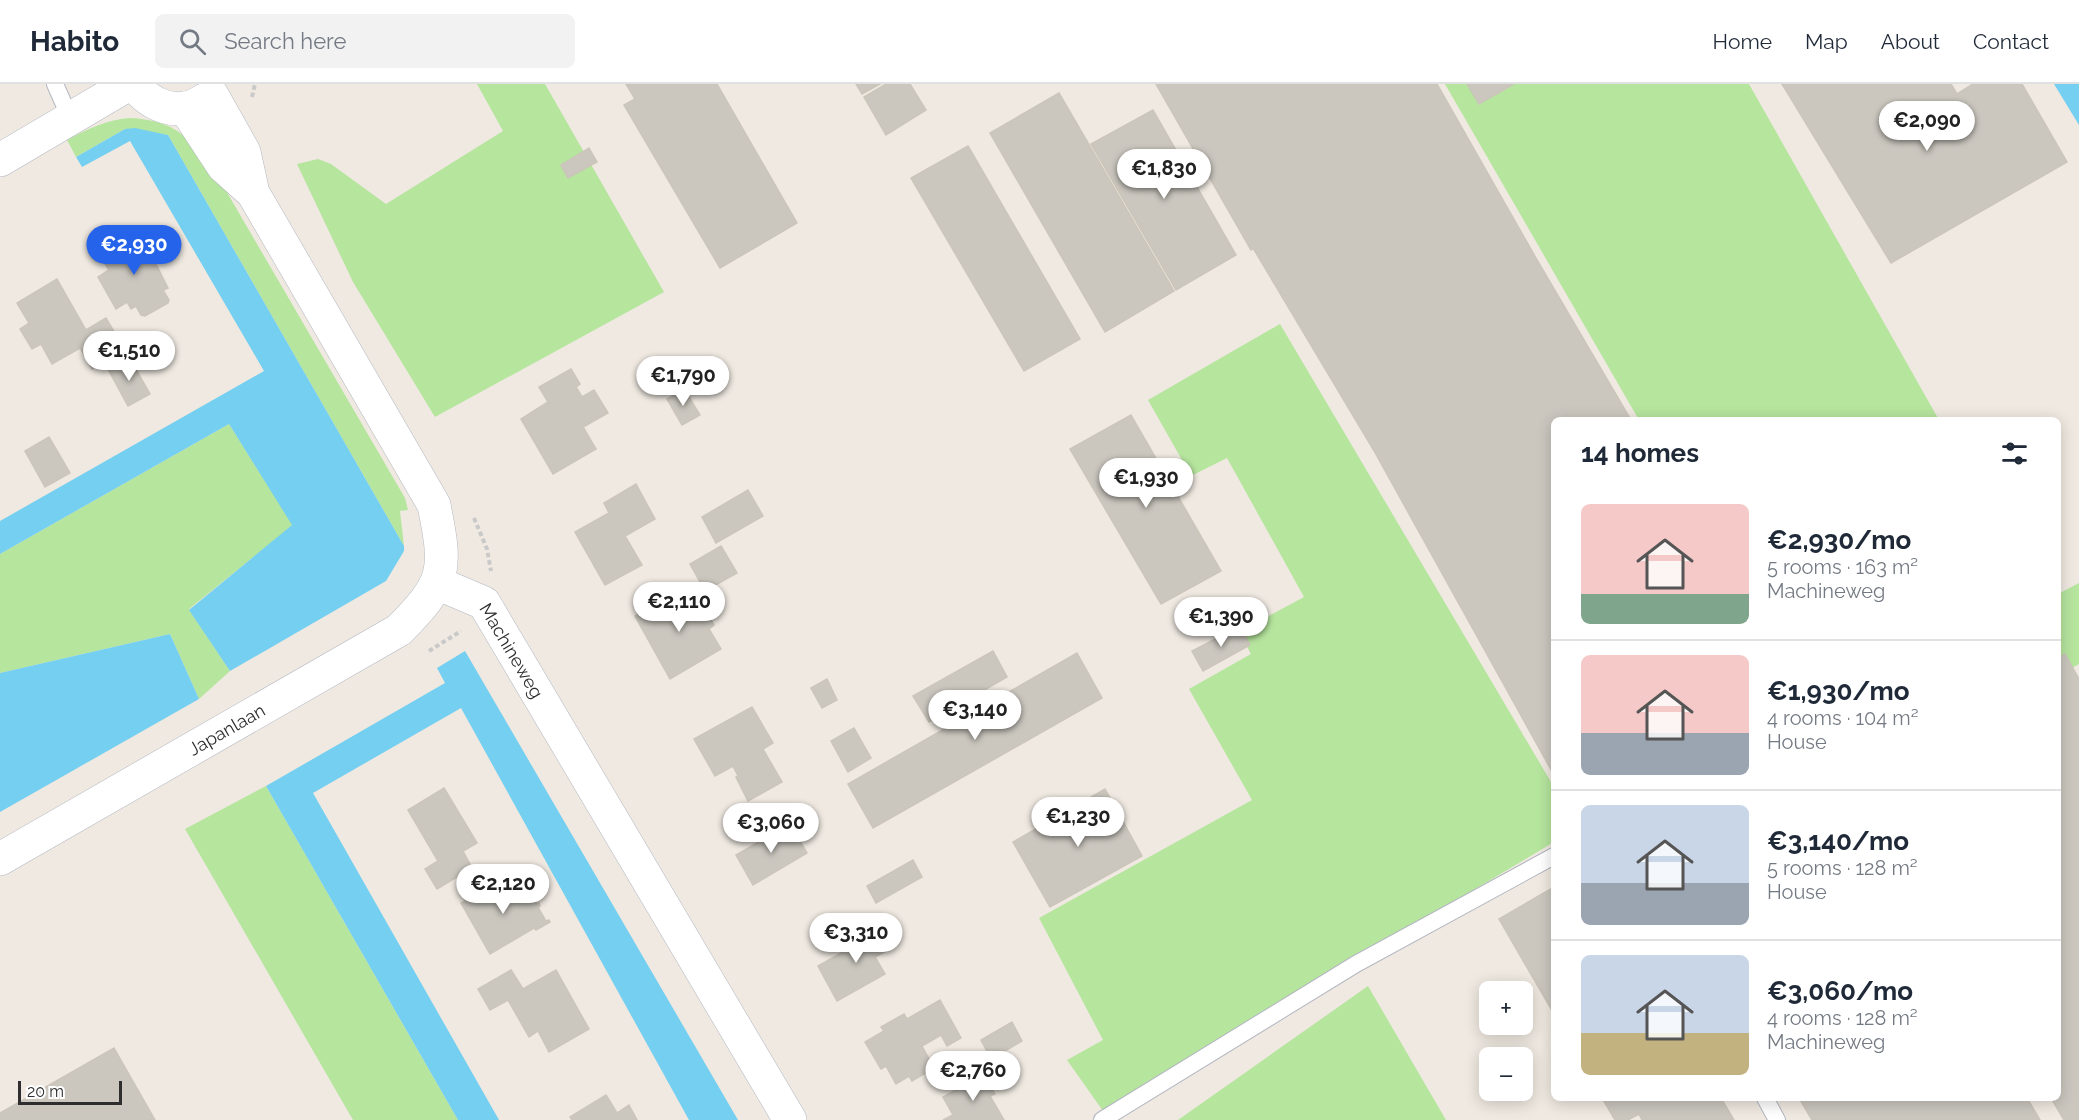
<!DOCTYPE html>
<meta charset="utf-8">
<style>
:root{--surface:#fff;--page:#f2f2f3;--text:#1f2937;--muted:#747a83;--line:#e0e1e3;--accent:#2563eb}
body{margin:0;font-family:Raleway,sans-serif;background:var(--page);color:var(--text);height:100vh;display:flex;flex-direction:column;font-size:22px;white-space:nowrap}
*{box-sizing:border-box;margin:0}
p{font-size:20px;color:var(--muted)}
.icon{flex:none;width:33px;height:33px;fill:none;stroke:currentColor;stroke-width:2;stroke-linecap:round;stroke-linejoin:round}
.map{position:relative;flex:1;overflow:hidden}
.drawer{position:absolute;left:1551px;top:333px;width:510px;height:684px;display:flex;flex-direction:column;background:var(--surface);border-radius:9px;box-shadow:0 3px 15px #0003}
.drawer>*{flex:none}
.tools{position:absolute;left:1479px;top:897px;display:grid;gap:12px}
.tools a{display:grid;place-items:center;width:54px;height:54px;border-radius:9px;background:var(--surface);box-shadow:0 3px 15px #0003;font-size:30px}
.scale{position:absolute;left:18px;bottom:15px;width:104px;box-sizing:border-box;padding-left:6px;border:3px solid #2e2e2e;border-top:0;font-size:16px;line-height:21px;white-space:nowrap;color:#2e2e2e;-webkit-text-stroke:4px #fff;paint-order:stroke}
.price{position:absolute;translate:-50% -51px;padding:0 14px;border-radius:21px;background:#fff;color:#222;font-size:20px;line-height:39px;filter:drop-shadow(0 2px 3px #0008)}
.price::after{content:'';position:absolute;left:50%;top:36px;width:18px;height:14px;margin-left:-9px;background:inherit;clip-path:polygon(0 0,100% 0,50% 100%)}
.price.selected{background:var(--accent);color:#fff}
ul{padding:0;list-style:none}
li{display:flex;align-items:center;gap:18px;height:150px;padding:0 30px}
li+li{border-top:2px solid var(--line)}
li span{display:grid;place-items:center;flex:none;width:168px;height:120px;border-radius:9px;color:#555}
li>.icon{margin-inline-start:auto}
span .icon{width:72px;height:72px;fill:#fffc;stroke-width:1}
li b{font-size:26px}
h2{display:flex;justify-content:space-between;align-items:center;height:72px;padding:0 30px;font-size:26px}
header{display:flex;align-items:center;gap:36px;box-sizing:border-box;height:84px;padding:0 30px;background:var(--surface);border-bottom:2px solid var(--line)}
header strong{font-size:28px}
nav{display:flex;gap:33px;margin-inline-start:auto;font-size:21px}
.search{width:420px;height:54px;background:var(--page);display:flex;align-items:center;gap:15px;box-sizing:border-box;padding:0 21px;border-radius:9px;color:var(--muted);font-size:22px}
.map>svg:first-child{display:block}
</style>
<header>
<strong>Habito</strong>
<div class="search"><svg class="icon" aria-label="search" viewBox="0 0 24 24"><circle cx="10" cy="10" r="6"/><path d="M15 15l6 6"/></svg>Search here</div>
<nav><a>Home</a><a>Map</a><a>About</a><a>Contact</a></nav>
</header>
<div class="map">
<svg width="2079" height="1036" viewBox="0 0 2079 1036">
<rect width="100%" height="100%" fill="#efe9e1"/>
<!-- green -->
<g fill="#b6e59e">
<path d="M477,0H545L664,208L435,333L353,198L297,80L318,75L331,80L386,120L503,47Z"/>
<path d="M1445,0H1749L1939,336H1639Z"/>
<path d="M130,34C186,37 195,63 225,105L405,414L408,426L400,427L404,462L168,51L125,45L76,73L67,56C88,45 105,36 130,34Z"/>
<path d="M1280,240L1554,703V758L1103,1027L1067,976L1103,956L1039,834L1252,716L1189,605L1251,570L1239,548L1304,513L1227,374L1191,392L1148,316Z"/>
<path d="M229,340L293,441L189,525L230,587L199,615L170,550L0,589V470Z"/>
<path d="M2079,499V580L2058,592V510Z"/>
<path d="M266,702L458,1036H353L185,745Z"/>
<path d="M1368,902L1446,1036H1178Z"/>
</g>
<!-- water -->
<g fill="#75cff0">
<path d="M2054,0H2079V41Z"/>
<path d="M135,44L168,51L404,462V467L386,497L230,587L189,526L292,441L229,340L0,470V437L264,287L130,57L82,83L76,73L125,45Z"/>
<path d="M170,550L199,615L0,728V589Z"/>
<path d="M465,567L738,1036H689L461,624L313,709L499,1036H458L266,702L445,599L437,584Z"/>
</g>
<!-- building -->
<g fill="#cbc7bf" stroke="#cbc5ba" stroke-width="1.5">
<path d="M626,0H717L797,139L720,184L624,21L635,15Z"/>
<path d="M856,0H880L862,10Z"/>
<path d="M886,0H910L926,26L886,51L864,13Z"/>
<path d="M1156,0H1437L1536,174L1631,336H1554V691L1373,365L1253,164L1251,166Z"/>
<path d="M1467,0H1514L1479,20Z"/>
<path d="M1782,0H1951L1957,10L1973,0H2022L2067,78L1891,179Z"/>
<path d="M1059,9L1174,207L1105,248L990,49Z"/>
<path d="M1153,26L1236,171L1176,206L1091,60Z"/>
<path d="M968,62L1080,255L1024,287L911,94Z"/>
<path d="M589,64L597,78L568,94L561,81Z"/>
<path d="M130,147L132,150L136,148L150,168L168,204L163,206L169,216L168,219L145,232L141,231L136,222L131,225L127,218L116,225L98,193L109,186L101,173L118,163L116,159L120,156L118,153Z"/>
<path d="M57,195L86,246L106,234L125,266L92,285L80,264L52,280L41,260L32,265L20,245L29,239L17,219Z"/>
<path d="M129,273L150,310L128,322L108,285Z"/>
<path d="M571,285L580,300L576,303L582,313L594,306L608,329L583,343L596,365L553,390L521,335L548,318L539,303Z"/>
<path d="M684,305L700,331L682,341L667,315Z"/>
<path d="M1131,331L1221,487L1161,520L1070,365Z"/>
<path d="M49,353L70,389L45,403L25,367Z"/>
<path d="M636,400L655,435L625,452L642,481L605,501L575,448L609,429L604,419Z"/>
<path d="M748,406L763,432L716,459L702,433Z"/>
<path d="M721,462L737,489L705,507L690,480Z"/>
<path d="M685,505L697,525L703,522L714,541L709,545L721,565L670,595L635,532Z"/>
<path d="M1240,542L1250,561L1203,587L1192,567Z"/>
<path d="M993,567L1007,593L929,638L913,612Z"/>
<path d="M1077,569L1102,614L873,744L848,700Z"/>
<path d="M2065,570L2079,595V1036H2064L2051,1014H2058V574Z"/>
<path d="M827,595L837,616L822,624L811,604Z"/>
<path d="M752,623L773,659L763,665L782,698L748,717L736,693L738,692L733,682L715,692L694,655Z"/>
<path d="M854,644L871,674L848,688L831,657Z"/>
<path d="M444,704L477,759L463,767L472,784L437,805L425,785L438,777L408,726Z"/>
<path d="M1105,705L1142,772L1050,823L1013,758Z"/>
<path d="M790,740L807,769L753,801L736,771Z"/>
<path d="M913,776L922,793L876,819L867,802Z"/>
<path d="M499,798L507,812L526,801L537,820L539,819L540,822L538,823L546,837L549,836L550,838L536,846L534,844L490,870L461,819Z"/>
<path d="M1554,803V930L1499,835Z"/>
<path d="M875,837L890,865L875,873L885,890L837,917L818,882L864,856L858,846Z"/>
<path d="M511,886L523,905L556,886L589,945L549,968L538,947L529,953L508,916L490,926L478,905Z"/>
<path d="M940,916L961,954L947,962L941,951L922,962L934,984L912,997L909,992L896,1000L886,982L881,985L865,958L884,947L881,943L904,930L907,935Z"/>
<path d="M1012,938L1022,957L991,975L981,956Z"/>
<path d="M114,964L155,1036H0V1029Z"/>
<path d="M984,990L995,1010L990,1012L1004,1036H943L953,1031L943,1013Z"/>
<path d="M606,1011L617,1029L629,1021L637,1036H572L570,1033Z"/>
<path d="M1602,1014H1721L1734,1036H1642L1639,1030L1628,1036H1615Z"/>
<path d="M1799,1014H2027L2040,1036H1812Z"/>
</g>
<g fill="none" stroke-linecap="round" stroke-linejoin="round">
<!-- lane casing -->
<g stroke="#b4b7c1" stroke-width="18">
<g id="lane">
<path d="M55,0L70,34"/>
<path d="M1765,1014L1777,1036"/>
<path d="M1102,1036L1356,880L1554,772"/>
</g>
</g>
<!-- street casing -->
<g stroke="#b4b7c1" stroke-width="34">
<g id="street">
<path d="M0,76L129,0"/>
<path id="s1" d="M437,499L484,519L790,1036"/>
</g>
</g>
<!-- secondary casing -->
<g stroke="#b4b7c1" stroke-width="34">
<g id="secondary">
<path d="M134,0C150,22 179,34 204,16"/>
<path d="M185,24L223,82L253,109"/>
<path id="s2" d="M0,775L399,546C447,498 447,486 434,421L253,109L244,68L212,11"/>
</g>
</g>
<!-- path -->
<g stroke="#c9c9c9" stroke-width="4" stroke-dasharray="4.5 3" stroke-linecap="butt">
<path d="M252,13L255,0"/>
<path d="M474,434L487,465L491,487"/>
<path d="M429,567L461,547"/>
</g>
<!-- lane -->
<use href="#lane" stroke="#fff" stroke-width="16"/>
<!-- street -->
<use href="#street" stroke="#fff" stroke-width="33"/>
<!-- secondary -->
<use href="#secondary" stroke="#fff" stroke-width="33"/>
</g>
<g text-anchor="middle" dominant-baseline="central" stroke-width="4.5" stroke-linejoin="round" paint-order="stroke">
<!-- street labels -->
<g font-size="18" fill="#2e2e2e" stroke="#fff">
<text stroke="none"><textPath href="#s1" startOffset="106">Machineweg</textPath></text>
<text stroke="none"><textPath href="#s2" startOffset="261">Japanlaan</textPath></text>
</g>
</g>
</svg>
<div class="tools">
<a>+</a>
<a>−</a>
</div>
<div class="scale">20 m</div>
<b class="price" style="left:1927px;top:68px">€2,090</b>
<b class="price" style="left:1164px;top:116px">€1,830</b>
<b class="price selected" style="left:134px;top:192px">€2,930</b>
<b class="price" style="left:129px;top:298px">€1,510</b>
<b class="price" style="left:683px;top:323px">€1,790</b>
<b class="price" style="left:1146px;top:425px">€1,930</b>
<b class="price" style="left:679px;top:549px">€2,110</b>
<b class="price" style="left:1221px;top:564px">€1,390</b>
<b class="price" style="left:975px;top:657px">€3,140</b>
<b class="price" style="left:1078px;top:764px">€1,230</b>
<b class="price" style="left:771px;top:770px">€3,060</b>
<b class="price" style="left:503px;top:831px">€2,120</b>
<b class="price" style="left:856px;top:880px">€3,310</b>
<b class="price" style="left:973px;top:1018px">€2,760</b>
<section class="drawer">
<h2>14 homes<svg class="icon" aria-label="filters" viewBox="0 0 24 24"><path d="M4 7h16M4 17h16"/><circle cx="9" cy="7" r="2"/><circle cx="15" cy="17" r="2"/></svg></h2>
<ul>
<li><span style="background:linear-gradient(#f6c9c9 75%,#7fa58c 0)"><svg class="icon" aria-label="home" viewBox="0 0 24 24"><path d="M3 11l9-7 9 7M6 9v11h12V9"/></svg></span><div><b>€2,930/mo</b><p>5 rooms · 163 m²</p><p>Machineweg</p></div></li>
<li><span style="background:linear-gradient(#f6c9c9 65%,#9aa5b1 0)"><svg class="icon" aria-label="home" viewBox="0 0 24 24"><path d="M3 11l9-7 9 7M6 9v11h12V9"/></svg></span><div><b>€1,930/mo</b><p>4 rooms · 104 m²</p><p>House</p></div></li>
<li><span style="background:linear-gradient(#c9d6e8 65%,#9aa5b1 0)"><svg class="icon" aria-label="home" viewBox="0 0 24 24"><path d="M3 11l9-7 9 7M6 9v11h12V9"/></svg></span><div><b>€3,140/mo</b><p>5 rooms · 128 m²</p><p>House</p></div></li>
<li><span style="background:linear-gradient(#c9d6e8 65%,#c2b280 0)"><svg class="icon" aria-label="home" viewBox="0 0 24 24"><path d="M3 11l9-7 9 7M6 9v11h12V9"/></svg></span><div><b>€3,060/mo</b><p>4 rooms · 128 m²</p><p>Machineweg</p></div></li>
</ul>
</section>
</div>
